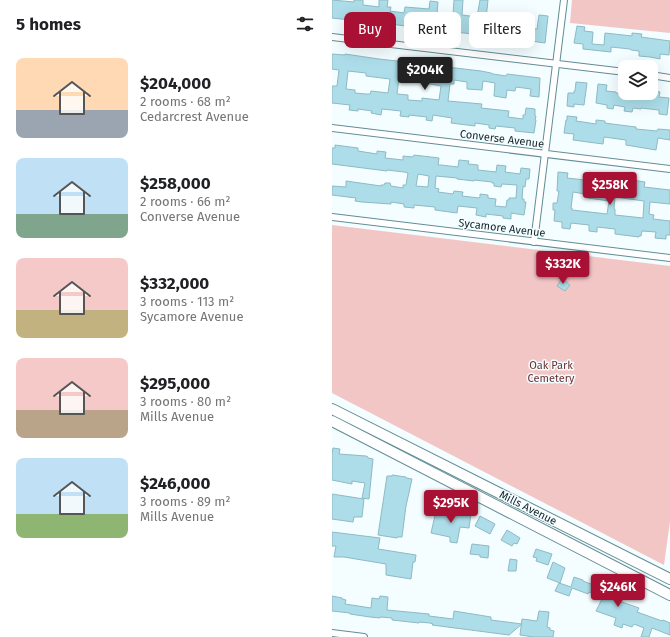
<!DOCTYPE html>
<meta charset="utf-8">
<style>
:root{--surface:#fff;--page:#f6f6f6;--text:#202124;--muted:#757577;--accent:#a81134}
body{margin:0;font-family:"Fira Sans",sans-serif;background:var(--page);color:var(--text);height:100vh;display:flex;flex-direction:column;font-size:15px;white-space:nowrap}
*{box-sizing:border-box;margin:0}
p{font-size:13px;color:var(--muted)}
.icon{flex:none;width:22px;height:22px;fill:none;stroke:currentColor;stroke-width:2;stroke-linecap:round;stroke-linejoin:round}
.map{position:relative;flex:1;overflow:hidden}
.panel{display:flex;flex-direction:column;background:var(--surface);width:332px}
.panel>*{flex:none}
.banner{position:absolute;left:12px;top:12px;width:266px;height:36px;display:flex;gap:8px}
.fabs{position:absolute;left:286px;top:60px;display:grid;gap:8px}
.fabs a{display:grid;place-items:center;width:40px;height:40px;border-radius:8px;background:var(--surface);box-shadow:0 4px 16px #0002;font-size:20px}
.price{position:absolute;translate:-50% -34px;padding:0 9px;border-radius:4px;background:var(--accent);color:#fff;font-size:13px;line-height:26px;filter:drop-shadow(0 1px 2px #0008)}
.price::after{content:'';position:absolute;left:50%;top:24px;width:12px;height:9px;margin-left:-6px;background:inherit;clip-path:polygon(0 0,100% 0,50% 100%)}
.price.selected{background:#222;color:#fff}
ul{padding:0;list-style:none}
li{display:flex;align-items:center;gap:12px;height:100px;padding:0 16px}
li span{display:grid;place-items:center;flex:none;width:112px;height:80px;border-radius:8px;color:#555}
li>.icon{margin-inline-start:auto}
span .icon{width:48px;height:48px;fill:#fffc;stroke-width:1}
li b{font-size:17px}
h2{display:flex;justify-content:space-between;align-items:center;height:48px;padding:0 16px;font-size:17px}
.tag{padding:0 14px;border-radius:8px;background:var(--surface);box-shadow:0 4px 16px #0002;font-size:14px;line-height:36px}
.tag.selected{background:var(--accent);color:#fff}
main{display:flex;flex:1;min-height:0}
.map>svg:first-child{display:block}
</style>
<main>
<section class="panel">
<h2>5 homes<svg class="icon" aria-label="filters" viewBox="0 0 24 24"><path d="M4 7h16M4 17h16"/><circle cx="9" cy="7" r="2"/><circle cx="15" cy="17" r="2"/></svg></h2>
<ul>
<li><span style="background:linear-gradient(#ffd9b3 65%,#9aa5b1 0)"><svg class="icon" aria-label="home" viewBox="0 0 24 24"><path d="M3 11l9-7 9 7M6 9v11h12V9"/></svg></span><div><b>$204,000</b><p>2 rooms · 68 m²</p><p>Cedarcrest Avenue</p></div></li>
<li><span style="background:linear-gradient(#bfe0f5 70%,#7fa58c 0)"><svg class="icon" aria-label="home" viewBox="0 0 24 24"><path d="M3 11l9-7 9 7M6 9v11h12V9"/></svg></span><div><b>$258,000</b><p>2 rooms · 66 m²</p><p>Converse Avenue</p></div></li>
<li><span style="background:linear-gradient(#f6c9c9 65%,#c2b280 0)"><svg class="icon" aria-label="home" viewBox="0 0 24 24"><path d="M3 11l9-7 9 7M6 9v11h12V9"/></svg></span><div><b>$332,000</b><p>3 rooms · 113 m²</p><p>Sycamore Avenue</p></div></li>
<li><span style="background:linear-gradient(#f6c9c9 65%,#b9a48a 0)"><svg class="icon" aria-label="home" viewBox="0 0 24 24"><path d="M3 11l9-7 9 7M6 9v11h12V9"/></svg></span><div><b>$295,000</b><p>3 rooms · 80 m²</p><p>Mills Avenue</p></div></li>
<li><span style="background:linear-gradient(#bfe0f5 70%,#8fb573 0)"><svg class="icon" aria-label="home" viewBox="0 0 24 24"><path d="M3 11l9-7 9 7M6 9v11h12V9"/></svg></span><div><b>$246,000</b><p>3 rooms · 89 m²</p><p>Mills Avenue</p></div></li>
</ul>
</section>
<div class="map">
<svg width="338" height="637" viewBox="0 0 338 637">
<rect width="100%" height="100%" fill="#f4fdff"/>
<!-- green -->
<g fill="#f3c6c6">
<path d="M240,0H338V33L238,23Z"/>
<path d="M0,225L338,266V521L332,565L0,393Z"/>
</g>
<!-- building -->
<g fill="#acdde8" stroke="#8ebac4" fill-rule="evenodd">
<path d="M0,0L22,2V0H31V5L47,7V0H56L55,7H59L58,11L72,13L73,7L97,9L98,1L106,2L105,13L121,14L122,0H131L130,15L145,17L148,0H156L154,19L183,23V19L192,20V28L205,29L207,15L216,16L213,43L178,38V39L154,36V35L121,32L105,30L106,29L97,28L82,26V27L58,24V25L18,18V20L0,18Z"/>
<path d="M245,26L253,27L252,31L261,32L260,44L272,45L273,33L300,36V33L310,34L309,37L338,41L337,55L328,54V59L318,57L307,56V51L299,50L298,49L279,47V52L251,49V44L242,43Z"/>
<path d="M0,54L13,55V54L47,59L83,63V64L95,65V68L114,70L115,67L149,71L159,73L161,74L174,76L175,74L208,78L207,97L198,96L199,89L184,87L183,91L175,90L174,98L162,96L163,83L151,81L150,90L135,89V82L122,80V84H118L116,101L150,104L149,108L177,111L176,117L191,119V115H193L194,108L203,109V116H204L203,120H204L202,133L183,131V128L164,126L163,129L157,128V125L143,123V126L119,123L120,118L101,115L100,121L94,120L95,117L77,115V117L68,116L69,111L50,109L49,115L39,113L40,111L26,109V111L17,110L18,105L0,103V86H5L7,70L0,69ZM16,71L34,73V76L58,79L56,93L39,91L38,94H34L23,93V90L14,89ZM67,78L84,80V81H87V82L109,86L107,100L90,98V101L76,100V95L65,94Z"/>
<path d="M244,82L255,83L252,105L242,104V107L235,106L236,93H242V91H243Z"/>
<path d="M266,84L275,85L274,91L284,92V93L302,94V93H319V90L328,92L327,97L337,98L335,115L327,114V110L309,108V109L301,108L300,112L292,111L293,107L282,105L281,109L275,108V105L264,103Z"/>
<path d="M235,116L245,117L244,121L251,122L264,124V120L273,121V123L280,124L304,127V129L325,131L326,129L338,130V140L326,138L324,150L294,145V140L272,137L271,144L241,140L242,134L232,133L234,120H235Z"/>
<path d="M3,145L26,148V151L45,154V151L54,152L53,158L71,160V156L81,157L82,155L107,158L106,165H109L126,167L127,160L137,161L136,164L146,165V170L164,172L165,165L174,166L173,172L188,174L189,168L198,169L197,179H194L193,187L191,186L190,199H192V202H194L192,215L179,213V219L171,218V216L154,214V217L144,215L145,208L126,206L125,213L103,210V207L82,205V208L72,207V204L59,202V204L30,202L23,201L24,198L0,195V186L14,187V181L49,186V185H52L53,183H58L59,186L71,188V185H74L76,173L72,172L55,170V171L0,164V148H3ZM86,174L97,176L96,187L84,186ZM104,176L125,178V179L142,181V180L160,182V183H162V186L169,187L170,184L185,185L184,198H177V200H175L174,207L163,206L164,199L156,198V195L148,194V197L147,198L130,196L131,192L122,191L121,194L106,192L107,189L103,188Z"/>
<path d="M226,172L236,173L235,178L253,180L254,174L263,175L262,180L286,184L287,178L313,182L312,187L338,190V204L318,202L317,214L322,215L321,219L338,221V235H334V239L323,238L324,232L310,231L309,236H307V237L283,234V229L265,227V232L257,231V225L239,223L238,229L230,228V222L222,221L223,210H221V203H225L227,191H225ZM241,192L253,194L252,196H256V198L277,201L275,214L240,210V208H239ZM283,197L312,201L311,218L283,215V209H282Z"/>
<path d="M230,279L238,285L233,291L225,286Z"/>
<path d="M1,448L8,449L7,454L34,456L36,457V458L41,459L37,499L30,498L33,483L20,481V484L0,480V454Z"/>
<path d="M60,475L74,477V478L80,479L74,506L70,537H65V538L46,535L55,476H60Z"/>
<path d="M0,494L32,499L30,517H22L21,522L0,519Z"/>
<path d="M122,510L134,512V513H139L137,528L128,527L125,543L118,542V537L99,533L104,511L122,514Z"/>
<path d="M148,516L163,524L158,534L143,526Z"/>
<path d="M175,530L188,538L185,544L182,543L180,546L169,540Z"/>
<path d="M0,532L48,538L46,549L84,555L83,562H81L79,579L54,575V564L12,557H2L4,546H0Z"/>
<path d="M140,544L157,546L156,558L148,557V555L138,554Z"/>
<path d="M204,549L220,554L216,565L204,561L205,558L201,557Z"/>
<path d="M178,559L185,560L184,571H176Z"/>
<path d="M221,562L233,568L228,583L215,578Z"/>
<path d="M242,577L251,580V581L267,587V588L282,593L284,589L291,591L287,601L307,608L305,612L330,621L331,620L338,623V635L320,628L317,637H309L312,628L302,624L300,627L291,624L290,628L282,625L284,618L264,611L271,597L257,592L256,594L240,588L237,596L223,591L227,583L239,587Z"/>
<path d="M0,596L10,598V599L14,600L13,604L39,608L40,598L47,599L48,596L56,597L55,610L97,614V616L121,619L122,611L159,617V620L190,624L177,635L100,625L101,624L98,623L87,622V623L60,620V618L48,617V618L38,617L18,614V613L0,611Z"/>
<path d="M207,611L217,612L215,627L218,628V630L222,631L221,637H202L188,635L190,619L205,621Z"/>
</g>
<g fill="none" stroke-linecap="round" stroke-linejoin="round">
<!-- minor casing -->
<g stroke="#628d96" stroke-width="8">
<g id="minor">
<path d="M0,37L293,72"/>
<path d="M319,75L338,78"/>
<path d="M0,128L338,169"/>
<path d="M0,217L338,258"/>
<path d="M202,242L232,0"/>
<path d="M0,633L32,637"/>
</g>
</g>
<!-- primary casing -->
<g stroke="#628d96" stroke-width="12">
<g id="primary">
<path d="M0,409L338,579"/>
<path d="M0,421L338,595"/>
</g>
</g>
<!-- minor -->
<use href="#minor" stroke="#fff" stroke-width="6"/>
<!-- primary -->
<use href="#primary" stroke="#fff" stroke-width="10"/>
</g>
<g text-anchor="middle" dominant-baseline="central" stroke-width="3" stroke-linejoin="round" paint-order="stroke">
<!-- street labels -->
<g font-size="11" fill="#122428" stroke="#f4fdff">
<text transform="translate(170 139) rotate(7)">Converse Avenue</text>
<text transform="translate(170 228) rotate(7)">Sycamore Avenue</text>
<text transform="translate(196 508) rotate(27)">Mills Avenue</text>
</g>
<!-- park labels -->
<g font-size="11" fill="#6c3236" stroke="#f4fdff">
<text x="219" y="365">Oak Park<tspan x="219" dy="13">Cemetery</tspan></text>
</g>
</g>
</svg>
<div class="fabs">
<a><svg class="icon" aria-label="layers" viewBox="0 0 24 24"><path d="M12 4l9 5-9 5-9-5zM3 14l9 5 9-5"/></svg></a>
</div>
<b class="price selected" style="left:93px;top:91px">$204K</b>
<b class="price" style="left:278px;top:206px">$258K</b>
<b class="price" style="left:231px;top:285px">$332K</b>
<b class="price" style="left:119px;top:524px">$295K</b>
<b class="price" style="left:286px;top:608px">$246K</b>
<div class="banner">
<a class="tag selected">Buy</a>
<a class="tag">Rent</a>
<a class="tag">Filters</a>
</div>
</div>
</main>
